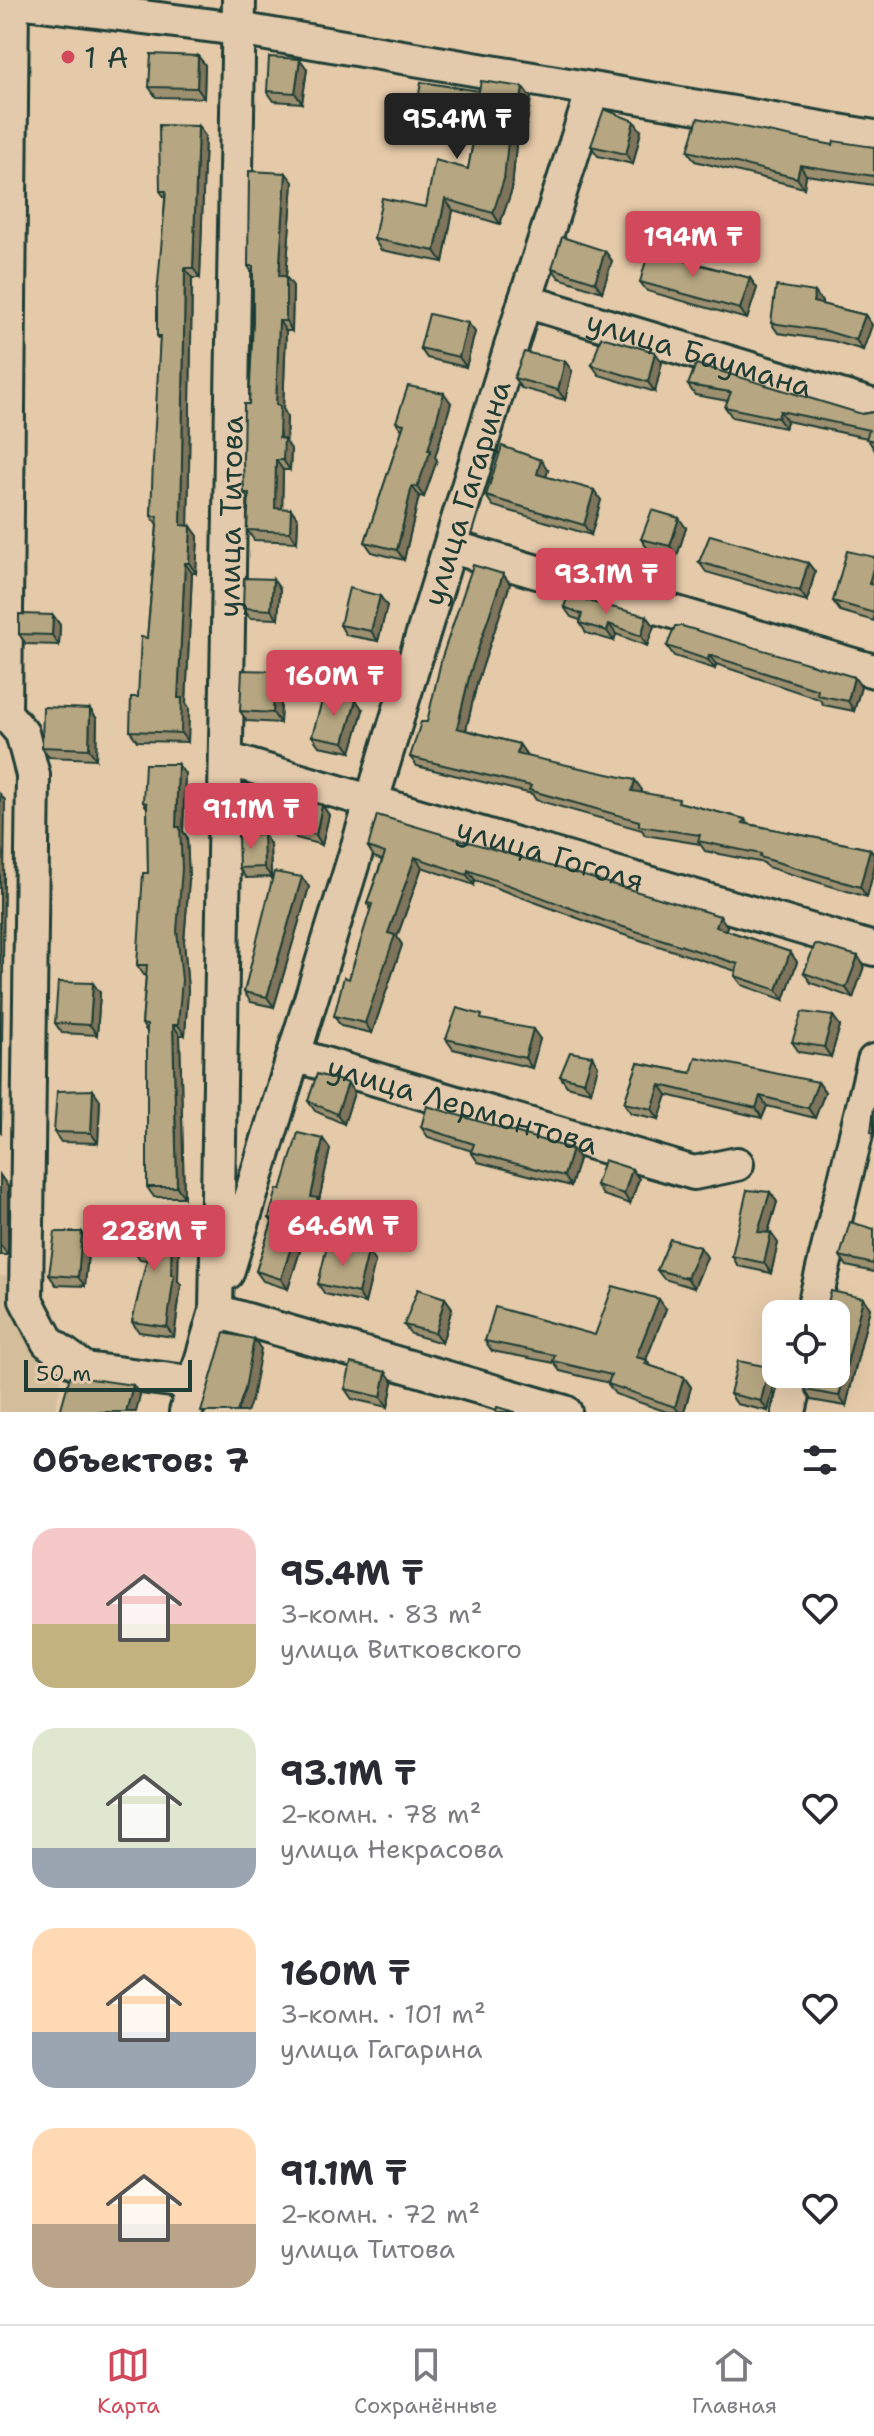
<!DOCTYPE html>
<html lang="ru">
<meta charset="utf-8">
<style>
:root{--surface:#fff;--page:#f7f7f7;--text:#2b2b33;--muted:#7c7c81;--line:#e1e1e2;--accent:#d1495b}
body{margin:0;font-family:"Shantell Sans",sans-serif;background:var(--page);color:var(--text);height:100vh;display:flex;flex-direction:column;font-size:30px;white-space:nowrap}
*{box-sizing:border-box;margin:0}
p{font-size:26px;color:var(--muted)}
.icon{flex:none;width:44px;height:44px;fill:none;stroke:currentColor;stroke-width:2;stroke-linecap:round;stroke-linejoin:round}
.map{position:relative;height:1412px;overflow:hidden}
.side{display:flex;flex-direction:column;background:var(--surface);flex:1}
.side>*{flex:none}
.tools{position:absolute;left:762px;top:1300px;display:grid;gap:16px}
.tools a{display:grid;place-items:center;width:88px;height:88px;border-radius:16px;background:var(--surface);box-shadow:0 8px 32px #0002;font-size:40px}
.scale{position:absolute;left:24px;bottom:20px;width:168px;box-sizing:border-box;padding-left:8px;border:4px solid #1f3d34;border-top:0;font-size:22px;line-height:28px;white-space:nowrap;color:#1f3d34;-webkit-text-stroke:6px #e4caac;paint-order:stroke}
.price{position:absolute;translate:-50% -68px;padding:0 18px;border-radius:8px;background:var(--accent);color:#fff;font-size:26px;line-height:52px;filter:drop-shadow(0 2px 4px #0008)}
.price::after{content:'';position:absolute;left:50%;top:48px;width:24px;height:18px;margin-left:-12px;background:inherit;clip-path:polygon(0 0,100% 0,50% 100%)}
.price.active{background:#222;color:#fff}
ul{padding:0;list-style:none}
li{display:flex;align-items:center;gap:24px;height:200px;padding:0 32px}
li span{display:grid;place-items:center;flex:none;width:224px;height:160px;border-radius:24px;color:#555}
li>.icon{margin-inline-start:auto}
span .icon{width:96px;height:96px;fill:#fffc;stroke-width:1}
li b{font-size:34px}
h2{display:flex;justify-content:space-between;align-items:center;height:96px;padding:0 32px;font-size:34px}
.tab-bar{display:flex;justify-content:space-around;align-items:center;height:112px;border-top:2px solid var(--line);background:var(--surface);font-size:22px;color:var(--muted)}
.tab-bar a{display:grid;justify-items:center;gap:4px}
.tab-bar .active{color:var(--accent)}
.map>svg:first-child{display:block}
</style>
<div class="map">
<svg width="874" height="1412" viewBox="0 0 874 1412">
<rect width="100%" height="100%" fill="#e5caa9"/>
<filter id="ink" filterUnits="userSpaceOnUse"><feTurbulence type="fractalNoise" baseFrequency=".0125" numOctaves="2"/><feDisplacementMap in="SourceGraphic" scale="16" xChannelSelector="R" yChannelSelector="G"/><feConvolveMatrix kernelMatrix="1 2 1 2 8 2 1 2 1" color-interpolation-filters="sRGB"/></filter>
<g filter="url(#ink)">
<!-- built -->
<path fill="#d3bd9b" d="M0,1276L10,1277L40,1349L64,1364L55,1412H0Z"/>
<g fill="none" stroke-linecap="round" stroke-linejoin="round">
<!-- minor casing -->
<g stroke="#1f3d34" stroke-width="38">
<g id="minor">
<path d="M9,0L238,29L874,137"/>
<path d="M12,0L5,713L22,733L33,775L26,1300L48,1342L85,1369L195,1383"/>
<path id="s1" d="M525,301L874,406"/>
<path d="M452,547L874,671"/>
<path id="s2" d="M226,759L874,949"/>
<path id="s3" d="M294,1055L694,1173L737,1164"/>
<path id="s4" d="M227,1273L525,301L593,90"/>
<path d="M216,1311L565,1412"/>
<path d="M812,1314L874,1061"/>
<path id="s5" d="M186,1412L216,1311L239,0"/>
<path d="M789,1412L798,1374"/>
</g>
</g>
<!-- minor -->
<use href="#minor" stroke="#e4caac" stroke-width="32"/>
</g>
<!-- wall -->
<g fill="#9d9070" stroke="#1f3d34" stroke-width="2">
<path d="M198,56L205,65L204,98L156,97L149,87Z"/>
<path d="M307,69L302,103L274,101L267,91Z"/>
<path d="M531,98L525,134L517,133L512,189L500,224L453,210L443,262L381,250L374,239L426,207L468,169L474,136L423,129L415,118Z"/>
<path d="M198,126L205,136L200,278H192L188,526L198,536L196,573H192L186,703L189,708L188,742L137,741L130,731L138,697L147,638L157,524L151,516L160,340L157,336L165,198L160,191Z"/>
<path d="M641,131L633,164L598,156L591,146Z"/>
<path d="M833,145L874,147V185L806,175L804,188L695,161L688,151Z"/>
<path d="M293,182L286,277L293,286L292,331H286L283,409L287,416L286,442L291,449L290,470H283L282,509H291L298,519L297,542L254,540L247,530L249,500L244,493L253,322V274L248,266Z"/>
<path d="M605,251L612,261L602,292L559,278L552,268Z"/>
<path d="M689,261L750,278L757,288L747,319L647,291L640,282Z"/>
<path d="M815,292L822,302L821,304L865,315L872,325L863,350L833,341L778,333L771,323Z"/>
<path d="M468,323L475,332L466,367L427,358L420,348Z"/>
<path d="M662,362L655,392L599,375L592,365Z"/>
<path d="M572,371L565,400L521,388L514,378Z"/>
<path d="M688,385L862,414L874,412V449L867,438L787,421L785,428L732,417L725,407L728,401L695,395Z"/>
<path d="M451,403L435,457L437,460L424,497L419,496L404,560L372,552L365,542L402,430L396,422Z"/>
<path d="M548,470L546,477L601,500L591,535L493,506L486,496Z"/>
<path d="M686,528L677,556L648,549L641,539Z"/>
<path d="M874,557V621L840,611L833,601Z"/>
<path d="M699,562L808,563L815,572L807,601L706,572Z"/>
<path d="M503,574L510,584L477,683L466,730L519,744L526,754V756L642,790V793L745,819L748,824L870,849L874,855V869L867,897L767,867L764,863L705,851L700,844L645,835L642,830L536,800L532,794L417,766L410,757Z"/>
<path d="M280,589L278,619L250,618L243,608Z"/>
<path d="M380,596L387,606L378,641L346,635L340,625Z"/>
<path d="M564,607L647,616L654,626L647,646L616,634L614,641L586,633L580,623V620L571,617Z"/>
<path d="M53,615L60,625L59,645L26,644L19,634Z"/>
<path d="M667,646L854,677L861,687L854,711L824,705L819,699L716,664L715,669L674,656Z"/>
<path d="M275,671L282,681L280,723L247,721L240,711Z"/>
<path d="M90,709L97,719L96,759L49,757L42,747Z"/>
<path d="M363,710L351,752L319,746L312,736Z"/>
<path d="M185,774L183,831L187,837L189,879L184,941L188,990L185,1035H180L184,1197H154L147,1187V1032L142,1024L146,975H144L137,965L148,873L147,808L143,802Z"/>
<path d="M322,805L329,815L322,845L296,838L289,828Z"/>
<path d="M270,844L271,877L246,878L239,868Z"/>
<path d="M368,847L727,926L726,930L790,952L797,962L784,1000L742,985L735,976L736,971L615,932L475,880L474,885L422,867L397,937L402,945L372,1033L341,1026L334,1016L349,979L371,909L367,903L382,860L374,857Z"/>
<path d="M309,887L274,1007L251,1002L244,992Z"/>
<path d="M864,966L853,998L811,983L804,973Z"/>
<path d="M100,993L97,1035L62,1033L55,1023Z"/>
<path d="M833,1016L840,1026L831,1057L799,1052L792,1042Z"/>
<path d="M485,1020L540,1039L532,1068L453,1049L446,1039Z"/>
<path d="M592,1056L598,1066L591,1092L567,1086L560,1076Z"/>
<path d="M638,1063L691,1073L818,1082L825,1092L815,1118L767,1106L762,1118L667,1095L659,1119L631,1113L624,1103Z"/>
<path d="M93,1090L100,1100L98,1143L61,1142L54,1132Z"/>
<path d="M354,1093L344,1124L315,1111L308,1101Z"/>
<path d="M421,1127L572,1149L579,1159L571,1186L478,1162L471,1152L472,1151L428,1137Z"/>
<path d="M323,1139L330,1149L319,1200L325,1208L316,1238L305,1235L288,1289L263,1281L256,1271L272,1222L269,1218L281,1190Z"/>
<path d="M632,1169L639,1179L630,1204L603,1195L596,1185Z"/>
<path d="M0,1175L8,1187V1255H0Z"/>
<path d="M770,1192L777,1202L768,1233L778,1243L771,1273L738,1266L732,1256Z"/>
<path d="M874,1229V1272L847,1266L840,1256Z"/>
<path d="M179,1234L178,1281L181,1285L174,1337L139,1332L132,1322L147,1260L140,1259L133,1250Z"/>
<path d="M89,1242L85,1286L56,1285L49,1275Z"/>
<path d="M700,1247L707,1257L694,1288L664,1279L657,1270Z"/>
<path d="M375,1262L365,1303L325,1294L318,1284Z"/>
<path d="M445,1298L452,1308L442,1343L411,1334L404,1325Z"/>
<path d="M870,1308L846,1406L811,1400L805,1390Z"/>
<path d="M666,1309L646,1360L651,1366L684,1377L691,1387L684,1412H667L615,1394L608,1384L609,1383L560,1371L554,1363L492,1351L485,1341L595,1335Z"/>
<path d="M776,1377L768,1411L737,1404L730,1394Z"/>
<path d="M393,1382L388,1407L352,1399L345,1389Z"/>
</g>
<!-- shaded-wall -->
<g fill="#7f755b" stroke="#1f3d34" stroke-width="2">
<path d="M198,56L205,65L204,98L197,88Z"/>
<path d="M300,59L307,69L302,103L295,93Z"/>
<path d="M523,87L531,98L525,134L518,123Z"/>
<path d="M634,121L641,131L633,164L626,154Z"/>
<path d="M510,122L517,133L512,189L500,224L493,213Z"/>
<path d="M198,126L205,136L200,278L193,268Z"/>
<path d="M800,165L806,175L804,188L797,178Z"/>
<path d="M286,173L293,182L286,277L293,286L292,331L286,321L279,276Z"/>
<path d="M445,199L453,210L443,262L435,251Z"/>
<path d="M605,251L612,261L602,292L595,282Z"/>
<path d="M185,268L192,278L188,535L181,525Z"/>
<path d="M750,278L757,288L747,319L740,309Z"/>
<path d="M815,292L822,302L820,312L813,302Z"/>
<path d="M865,315L872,325L863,350L856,340Z"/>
<path d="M279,321L286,331L283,409L287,416L286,442L291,449L290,470L283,460L276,405Z"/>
<path d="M468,323L475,332L466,367L459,357Z"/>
<path d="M655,352L662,362L655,392L648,382Z"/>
<path d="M565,361L572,371L565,400L558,390Z"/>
<path d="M444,393L451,403L435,457L437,460L424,497L417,487Z"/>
<path d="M780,411L787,421L785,428L778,418Z"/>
<path d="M276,460L283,470L282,518L275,508Z"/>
<path d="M541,460L548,470L544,484L537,474Z"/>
<path d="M412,486L419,496L404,560L397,550Z"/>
<path d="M594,490L601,500L591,535L584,525Z"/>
<path d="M291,509L298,519L297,542L290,532Z"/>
<path d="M679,518L686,528L677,556L670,546Z"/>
<path d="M191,526L198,536L196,573L189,563Z"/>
<path d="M185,563L192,573L186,703L189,708L188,742L181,733L178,698Z"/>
<path d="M808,563L815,572L807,601L800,591Z"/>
<path d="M874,564V591L869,584Z"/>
<path d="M503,574L510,584L477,683L464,738L457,728L470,673Z"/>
<path d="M273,579L280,589L278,619L271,610Z"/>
<path d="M380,596L387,606L378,641L371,631Z"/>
<path d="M53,615L60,625L59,645L52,635Z"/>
<path d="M647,616L654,626L647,646L641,636Z"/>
<path d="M609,624L616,634L614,641L607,631Z"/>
<path d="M709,655L716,664L715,669L708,660Z"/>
<path d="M275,671L282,681L280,723L273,713Z"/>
<path d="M854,677L861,687L854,711L848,701Z"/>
<path d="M356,700L363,710L351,752L344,742Z"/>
<path d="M90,709L97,719L96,759L89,749Z"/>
<path d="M519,744L526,754L524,764L517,754Z"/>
<path d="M178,764L185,774L183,831L187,837L189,879L184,941L188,990L185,1035L178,1025L176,827Z"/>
<path d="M635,780L642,790L639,801L632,791Z"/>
<path d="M0,794L5,800L1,1132L0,1131Z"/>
<path d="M322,805L329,815L322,845L316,835Z"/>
<path d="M263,834L270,844L271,877L264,867Z"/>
<path d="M870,849L874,855V869L867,897L860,887Z"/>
<path d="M415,857L422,867L397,937L402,945L372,1033L365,1023L388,933Z"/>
<path d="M468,870L475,880L474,885L467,875Z"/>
<path d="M302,877L309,887L274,1007L267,997Z"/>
<path d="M720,916L727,926L723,937L716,927Z"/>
<path d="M790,952L797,962L784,1000L777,990Z"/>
<path d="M858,956L864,966L853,998L846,988Z"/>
<path d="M93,983L100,993L97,1035L90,1025Z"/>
<path d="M833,1016L840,1026L831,1057L824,1047Z"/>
<path d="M173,1025L180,1035L184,1197L177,1187Z"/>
<path d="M533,1029L540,1039L532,1068L525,1058Z"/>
<path d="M592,1056L598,1066L591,1092L584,1082Z"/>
<path d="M818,1082L825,1092L815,1118L808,1108Z"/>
<path d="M348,1083L354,1093L344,1124L337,1114Z"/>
<path d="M660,1085L667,1095L659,1119L652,1109Z"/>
<path d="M93,1090L100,1100L98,1143L91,1133Z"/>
<path d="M760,1096L767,1106L762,1118L756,1108Z"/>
<path d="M323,1139L330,1149L319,1200L325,1208L316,1238L309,1228L311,1197Z"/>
<path d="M572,1149L579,1159L571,1186L564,1176Z"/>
<path d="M632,1169L639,1179L630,1204L624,1194Z"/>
<path d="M0,1175L8,1187V1255L0,1244Z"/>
<path d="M770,1192L777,1202L765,1242L758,1232Z"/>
<path d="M172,1224L179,1234L178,1281L181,1285L174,1337L167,1327L171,1275Z"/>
<path d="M298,1225L305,1235L288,1289L281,1279Z"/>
<path d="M82,1232L89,1242L85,1286L78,1277Z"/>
<path d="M771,1233L778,1243L771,1273L764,1263Z"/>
<path d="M700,1247L707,1257L694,1288L687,1278Z"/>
<path d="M368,1252L375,1262L365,1303L358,1293Z"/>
<path d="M445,1298L452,1308L442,1343L435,1333Z"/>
<path d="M863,1298L870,1308L846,1406L839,1396Z"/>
<path d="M659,1299L666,1309L643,1367L636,1357Z"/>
<path d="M254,1339L261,1349L252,1399L247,1412H237Z"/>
<path d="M769,1367L776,1377L768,1411L761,1401Z"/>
<path d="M386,1372L393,1382L388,1407L381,1397Z"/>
<path d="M684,1377L691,1387L684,1412H679L675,1407Z"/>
<path d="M133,1385L140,1395L136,1412H126Z"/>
</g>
<!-- building -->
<g fill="#b6a782" stroke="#1f3d34" stroke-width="2">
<path d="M151,54L198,56L197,88L149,87Z"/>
<path d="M269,57L300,59L295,93L267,91Z"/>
<path d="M481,81L523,87L518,123L510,122L504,179L493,213L445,199L435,251L374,239L382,198L426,207L435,160L468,169L476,127L415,118L421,82L479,91Z"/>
<path d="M604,109L634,121L626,154L591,146Z"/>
<path d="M698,118L833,145L834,141L874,147V176L800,165L797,178L688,151Z"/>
<path d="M159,125L198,126L193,268H185L181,525L191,526L189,563H185L178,698H182L181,733L130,731L131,697H138L141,637L147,638L158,516H151L153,461L160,336H157V295L166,191H160Z"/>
<path d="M249,171L286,173L279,276H286V321H279L276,405L280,406L279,438L284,439L283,460H276L275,508L291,509L290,532L247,530L249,493H244L243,459L244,404H249L253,322V266H248Z"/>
<path d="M562,237L605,251L595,282L552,268Z"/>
<path d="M650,246L684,254L682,260L750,278L740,309L640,282Z"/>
<path d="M776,286L815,292L813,302L865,315L856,340L826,331L771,323Z"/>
<path d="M429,314L468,323L459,357L420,348Z"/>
<path d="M601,337L655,352L648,382L592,365Z"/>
<path d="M524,352L565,361L558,390L514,378Z"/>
<path d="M696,364L862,414L874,412V441L866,439L869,430L780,411L778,418L725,407L731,392L688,385Z"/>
<path d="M408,386L444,393L428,450H431L417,487L412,486L397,550L365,542L404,424L396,422Z"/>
<path d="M502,446L541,460L537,474L594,490L584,525L486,496Z"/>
<path d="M652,510L679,518L670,546L641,539Z"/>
<path d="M710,535L808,563L800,591L699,562Z"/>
<path d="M847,551L874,557V564L869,584L874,585V613L833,601Z"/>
<path d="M473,565L503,574L470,673L457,728L519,744L517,754L635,780L632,791L679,799L678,802L745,819L743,823L870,849L860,887L760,857L761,854L698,841L700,835L639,826V821L529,790L531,786L410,757L421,722H427L442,657Z"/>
<path d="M244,578L273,579L271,610L243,608Z"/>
<path d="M349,588L380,596L371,631L340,625Z"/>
<path d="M568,596L647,616L641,636L609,624L607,631L580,623L582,614L564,607Z"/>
<path d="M19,614L53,615L52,635L19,634Z"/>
<path d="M675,626H682L854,677L848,701L817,695L818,690L709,655L708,660L667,646Z"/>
<path d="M242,670L275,671L273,713L240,711Z"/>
<path d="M324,694L356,700L344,742L312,736Z"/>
<path d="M43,707L90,709L89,749L42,747Z"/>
<path d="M145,764H178L176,827H180L182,869L177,931L182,980L178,1025H173L177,1187H147V1025L142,1024L147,965H137L143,873H148L147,803L143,802Z"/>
<path d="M294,800L322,805L316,835L289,828Z"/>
<path d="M377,815L720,916L716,927L790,952L777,990L735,976L738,964L608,922L468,870L467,875L415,857L388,933L395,935L365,1023L334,1016L344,977L349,979L372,904L367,903L385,853L368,847Z"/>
<path d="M263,834L264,867L239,868L238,835Z"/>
<path d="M274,872L302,877L267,997L244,992Z"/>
<path d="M815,944L858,956L846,988L804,973Z"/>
<path d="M58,982L93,983L90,1025L55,1023Z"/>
<path d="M457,1008L482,1015L481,1019L533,1029L525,1058L446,1039Z"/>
<path d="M802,1012L833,1016L824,1047L792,1042Z"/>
<path d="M570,1052L592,1056L584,1082L560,1076Z"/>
<path d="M696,1057L818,1082L808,1108L760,1096L756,1108L660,1085L652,1109L624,1103L638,1063L691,1073Z"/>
<path d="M317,1074L348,1083L337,1114L308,1101Z"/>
<path d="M93,1090L91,1133L54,1132L57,1091Z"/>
<path d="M427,1106L572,1149L564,1176L471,1152L474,1144L421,1127Z"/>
<path d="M874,1107V1133L871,1132Z"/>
<path d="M298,1133L323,1139L311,1197L318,1198L309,1228L298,1225L281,1279L256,1271L273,1219L269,1218L277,1189L281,1190Z"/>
<path d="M604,1160L632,1169L624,1194L596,1185Z"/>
<path d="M747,1190L770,1192L758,1232L771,1233L764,1263L732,1256Z"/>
<path d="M134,1222L172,1224L171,1275H174L167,1327L132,1322L149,1250H133Z"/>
<path d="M850,1222L874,1229V1259L873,1264L840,1256Z"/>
<path d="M55,1232H82L78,1277L49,1275Z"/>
<path d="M670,1239L700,1247L687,1278L657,1270Z"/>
<path d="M328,1242L368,1252L358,1293L318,1284Z"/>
<path d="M613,1286L659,1299L636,1357L647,1360L645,1364L684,1377L675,1407L608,1384L611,1375L553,1361L555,1355L485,1341L495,1307L595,1335Z"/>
<path d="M418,1289L445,1298L435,1333L404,1325Z"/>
<path d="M831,1291L863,1298L839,1396L805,1390L807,1374H836V1314H825Z"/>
<path d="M224,1333L254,1339L245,1389L237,1412H201Z"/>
<path d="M738,1361L769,1367L761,1401L730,1394Z"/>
<path d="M351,1363L386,1372L381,1397L345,1389Z"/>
<path d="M70,1376L133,1385L126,1412H60Z"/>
<path d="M497,1407L515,1412H496Z"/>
</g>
</g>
<!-- markers -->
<circle fill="#d1495b" stroke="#e4caac" stroke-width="3" cx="68" cy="57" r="8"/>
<g text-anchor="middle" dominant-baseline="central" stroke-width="7" stroke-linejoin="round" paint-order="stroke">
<!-- poi labels -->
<g font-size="30" fill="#1f3d34" stroke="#e4caac" text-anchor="start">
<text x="84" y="57">1 А</text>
</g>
<!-- street labels -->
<g font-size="30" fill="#1f3d34" stroke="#e4caac">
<text stroke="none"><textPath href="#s1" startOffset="182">улица Баумана</textPath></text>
<text stroke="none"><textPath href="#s4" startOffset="816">улица Гагарина</textPath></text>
<text stroke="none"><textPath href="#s5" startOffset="900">улица Титова</textPath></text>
<text stroke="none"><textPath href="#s2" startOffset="338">улица Гоголя</textPath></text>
<text stroke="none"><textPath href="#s3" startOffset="176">улица Лермонтова</textPath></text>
</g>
</g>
</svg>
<div class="tools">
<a><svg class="icon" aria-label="locate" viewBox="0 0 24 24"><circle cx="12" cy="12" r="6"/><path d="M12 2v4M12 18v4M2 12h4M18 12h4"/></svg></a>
</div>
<div class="scale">50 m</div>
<b class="price active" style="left:457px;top:161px">95.4M ₸</b>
<b class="price" style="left:693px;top:279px">194M ₸</b>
<b class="price" style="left:606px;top:616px">93.1M ₸</b>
<b class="price" style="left:334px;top:718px">160M ₸</b>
<b class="price" style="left:251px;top:851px">91.1M ₸</b>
<b class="price" style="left:343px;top:1268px">64.6M ₸</b>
<b class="price" style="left:154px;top:1273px">228M ₸</b>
</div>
<section class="side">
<h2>Объектов: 7<svg class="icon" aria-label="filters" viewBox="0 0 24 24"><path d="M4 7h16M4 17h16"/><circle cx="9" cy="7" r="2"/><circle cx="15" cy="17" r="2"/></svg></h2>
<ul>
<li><span style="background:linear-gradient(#f6c9c9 60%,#c2b280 0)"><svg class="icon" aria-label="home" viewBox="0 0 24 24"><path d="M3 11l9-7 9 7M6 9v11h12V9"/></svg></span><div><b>95.4M ₸</b><p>3-комн. · 83 m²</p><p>улица Витковского</p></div><svg class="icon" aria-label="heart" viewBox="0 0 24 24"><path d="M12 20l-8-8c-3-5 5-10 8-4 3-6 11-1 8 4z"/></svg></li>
<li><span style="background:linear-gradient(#dfe7d0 75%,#9aa5b1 0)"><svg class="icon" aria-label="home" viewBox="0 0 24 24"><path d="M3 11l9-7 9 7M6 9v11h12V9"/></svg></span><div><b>93.1M ₸</b><p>2-комн. · 78 m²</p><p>улица Некрасова</p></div><svg class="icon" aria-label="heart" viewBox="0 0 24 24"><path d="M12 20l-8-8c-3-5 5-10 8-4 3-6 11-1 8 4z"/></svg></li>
<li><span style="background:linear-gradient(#ffd9b3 65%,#9aa5b1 0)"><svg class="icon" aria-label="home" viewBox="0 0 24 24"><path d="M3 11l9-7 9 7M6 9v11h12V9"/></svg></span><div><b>160M ₸</b><p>3-комн. · 101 m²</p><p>улица Гагарина</p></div><svg class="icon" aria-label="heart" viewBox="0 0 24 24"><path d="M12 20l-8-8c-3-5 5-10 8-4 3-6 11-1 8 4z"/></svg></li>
<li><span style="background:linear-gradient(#ffd9b3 60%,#b9a48a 0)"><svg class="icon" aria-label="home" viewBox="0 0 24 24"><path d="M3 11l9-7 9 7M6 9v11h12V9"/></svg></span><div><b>91.1M ₸</b><p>2-комн. · 72 m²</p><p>улица Титова</p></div><svg class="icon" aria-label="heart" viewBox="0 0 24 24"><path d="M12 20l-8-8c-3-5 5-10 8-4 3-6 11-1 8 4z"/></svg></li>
</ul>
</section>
<nav class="tab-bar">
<a class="active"><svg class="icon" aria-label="map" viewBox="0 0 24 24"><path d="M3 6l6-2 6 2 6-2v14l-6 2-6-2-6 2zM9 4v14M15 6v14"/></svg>Карта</a>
<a><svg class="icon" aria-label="saved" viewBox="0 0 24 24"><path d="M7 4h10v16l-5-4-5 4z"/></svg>Сохранённые</a>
<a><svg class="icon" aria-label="home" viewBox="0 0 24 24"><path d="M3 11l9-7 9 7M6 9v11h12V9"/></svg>Главная</a>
</nav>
